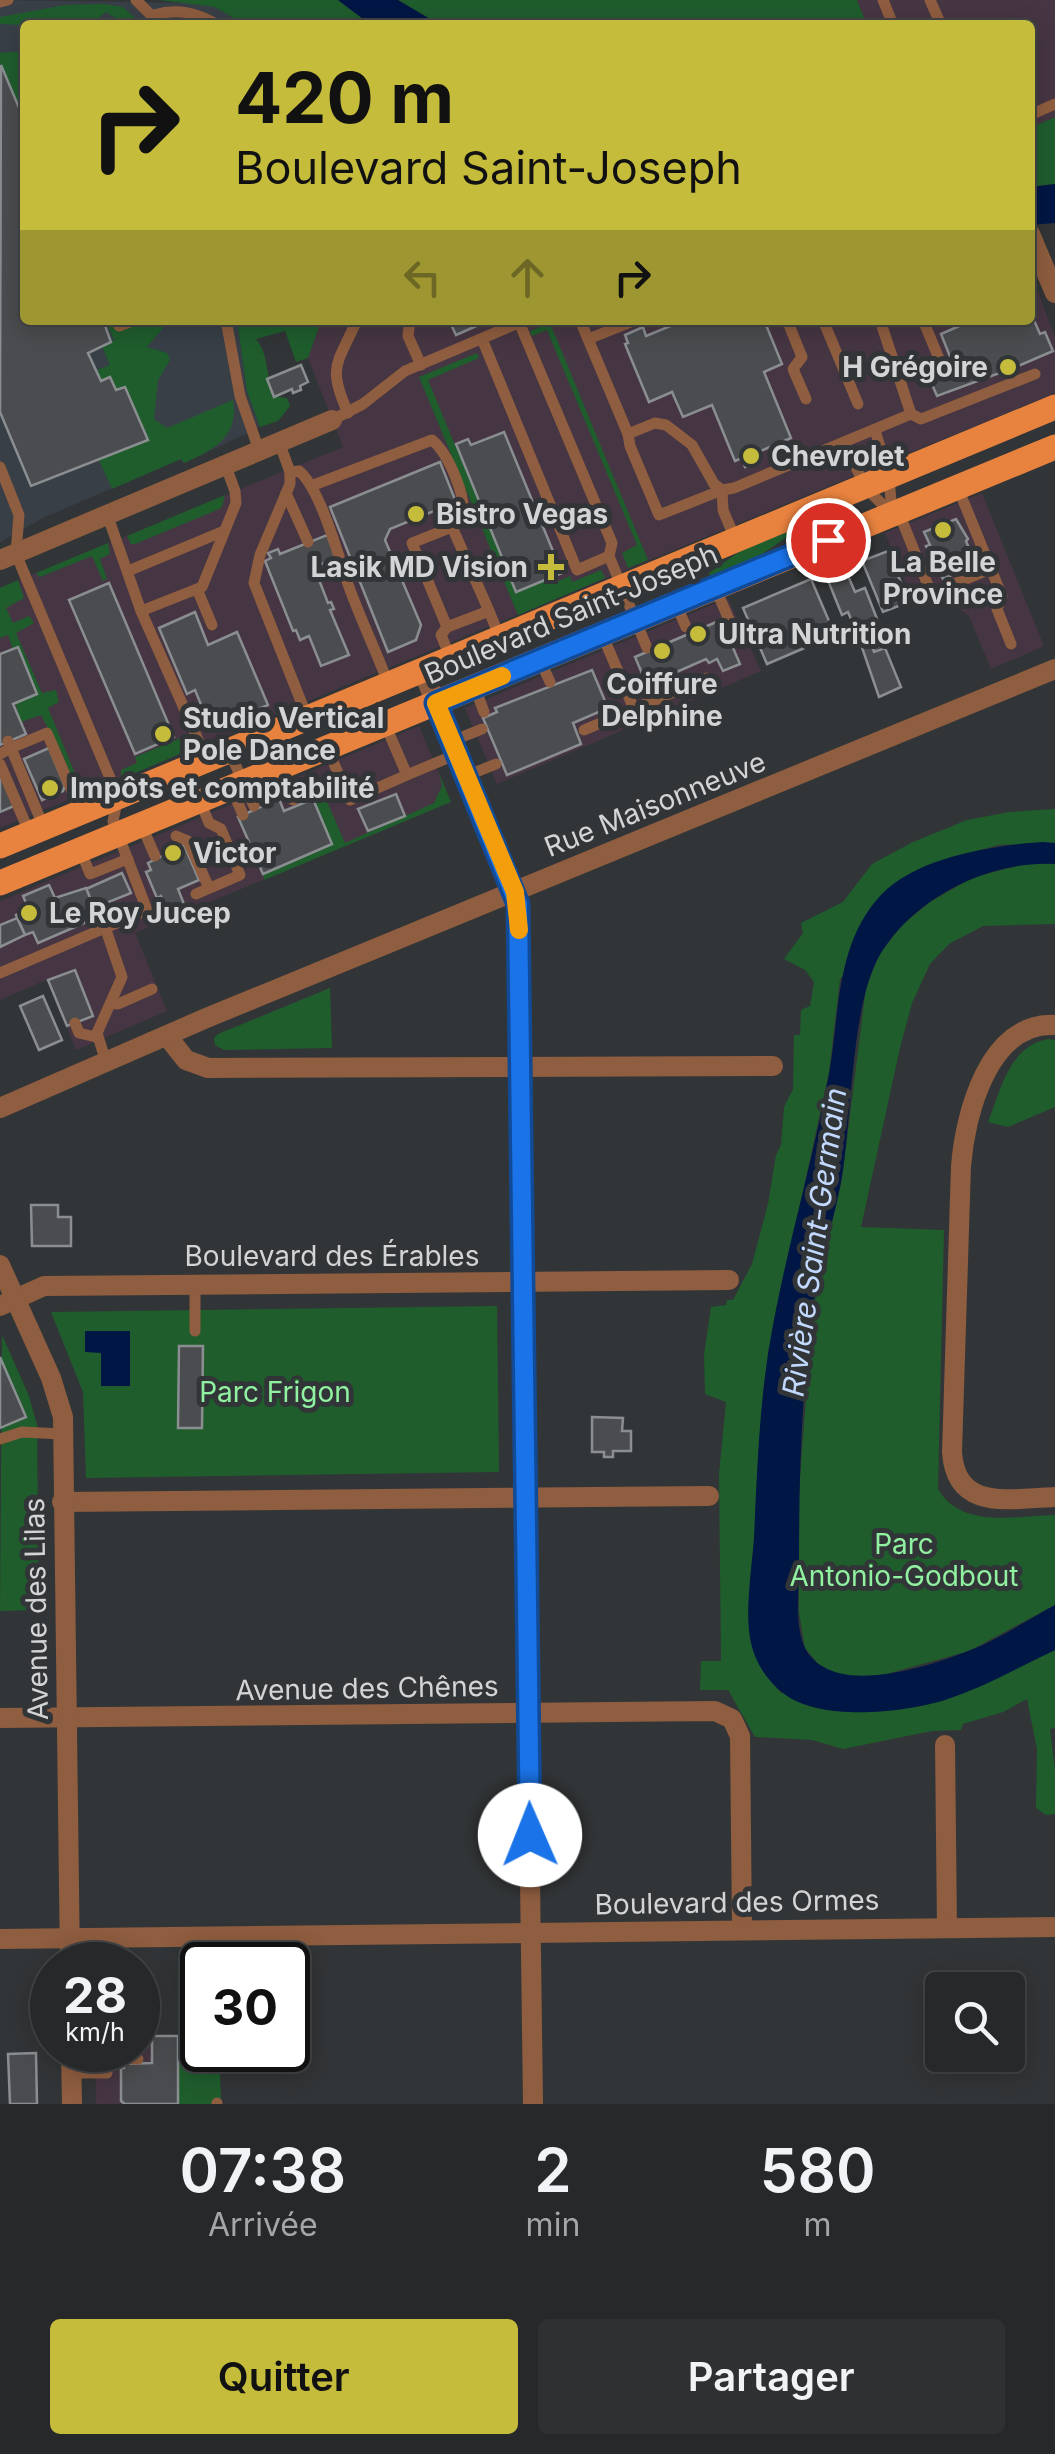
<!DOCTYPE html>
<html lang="fr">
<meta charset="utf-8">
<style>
:root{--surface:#262829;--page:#2e3031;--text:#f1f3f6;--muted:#a4a6a8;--line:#424446;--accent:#c6bc3c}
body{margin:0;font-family:Inter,sans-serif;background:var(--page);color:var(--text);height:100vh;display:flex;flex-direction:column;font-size:38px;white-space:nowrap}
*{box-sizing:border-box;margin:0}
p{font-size:32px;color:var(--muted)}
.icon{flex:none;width:55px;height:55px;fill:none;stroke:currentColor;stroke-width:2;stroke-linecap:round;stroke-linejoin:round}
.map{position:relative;height:2104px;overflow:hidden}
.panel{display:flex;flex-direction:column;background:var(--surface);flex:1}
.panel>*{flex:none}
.guide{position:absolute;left:20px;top:20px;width:1015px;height:305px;border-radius:10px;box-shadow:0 5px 25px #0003,0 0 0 2px var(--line);background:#c6bc3c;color:#111;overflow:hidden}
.buttons{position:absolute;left:925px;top:1972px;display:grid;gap:20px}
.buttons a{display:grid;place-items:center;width:100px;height:100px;border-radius:10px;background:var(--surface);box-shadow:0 5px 25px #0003,0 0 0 2px var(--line);font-size:50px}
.speed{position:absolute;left:30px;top:1942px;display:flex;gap:20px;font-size:50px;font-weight:700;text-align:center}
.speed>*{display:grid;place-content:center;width:130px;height:130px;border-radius:50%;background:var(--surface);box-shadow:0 5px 25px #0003,0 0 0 2px var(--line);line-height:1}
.speed small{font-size:25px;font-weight:400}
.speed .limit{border:5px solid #111;border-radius:15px;background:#fff;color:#111}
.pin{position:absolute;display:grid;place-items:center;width:85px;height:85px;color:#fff;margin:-42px;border:5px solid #fff;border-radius:50%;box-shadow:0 2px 10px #0007}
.me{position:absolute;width:110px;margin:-55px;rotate:359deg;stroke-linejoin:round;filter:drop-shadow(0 0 8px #0008)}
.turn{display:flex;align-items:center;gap:35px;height:210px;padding:0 50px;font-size:45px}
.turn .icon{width:130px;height:130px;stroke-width:2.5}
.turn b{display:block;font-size:70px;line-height:85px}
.lanes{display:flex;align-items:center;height:95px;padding:0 50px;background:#0003;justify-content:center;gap:50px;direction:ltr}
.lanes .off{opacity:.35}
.eta{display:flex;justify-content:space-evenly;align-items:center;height:170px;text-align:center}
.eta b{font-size:60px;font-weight:600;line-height:70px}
.button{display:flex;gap:20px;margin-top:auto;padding:20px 50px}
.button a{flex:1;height:115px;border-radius:10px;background:var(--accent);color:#111;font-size:40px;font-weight:600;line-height:115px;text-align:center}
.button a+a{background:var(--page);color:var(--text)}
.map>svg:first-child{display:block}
</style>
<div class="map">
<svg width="1055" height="2104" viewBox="0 0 1055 2104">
<rect width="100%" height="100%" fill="#323537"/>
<g fill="#463643">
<polygon points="857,0 1055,0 1055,117 1030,128 1030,25 867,25"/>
<polygon points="1030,269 1055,338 1055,393 0,828 0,588 343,447 308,358 320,323 330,320 1030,320"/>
<polygon points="982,493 1044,646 991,669 969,616 962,611 955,594 916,608 885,533"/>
<polygon points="728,598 761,671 497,784 465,708"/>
<polygon points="419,726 451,802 135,933 167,1011 76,1050 48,979 0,1000 0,901"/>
<polygon points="202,2036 202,2050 219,2050 221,2104 96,2104 95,2050 138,2050 138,2037"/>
</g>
<polygon fill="#383f47" points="0,0 196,3 215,7 245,25 25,25 25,320 237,320 247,391 260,427 184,463 181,459 45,517 0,542"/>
<g fill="#1f5d2d">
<polygon points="159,0 338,0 371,25 245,25 215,7"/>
<polygon points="398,0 857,0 867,25 440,25"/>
<polygon points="103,4 123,7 143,25 126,25 106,12 90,25 25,25 25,76 18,79 25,95 25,122 0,63 0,53 23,51 20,25 0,24 0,17 65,5"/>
<polygon points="1055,117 1055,184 1030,187 1030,128"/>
<path d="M105 320H123L117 330 142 320H170L147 347 167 353 170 360 158 380 154 419 167 428 233 400C239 437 214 450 184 463L181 459 112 489 99 460 148 440 125 387 116 390 110 377 101 381 97 370 110 365 102 346 114 340Z"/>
<path d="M237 320H330L320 324 308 358 296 362 285 331 256 339C269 354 266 378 274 396L287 398 290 406 278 421 260 427 247 391Z"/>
<polygon points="550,323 648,560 628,568 622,553 637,545 547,330 532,336 530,331"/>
<polygon points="477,353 479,358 428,380 516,592 553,577 556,582 570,576 572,582 601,570 605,578 518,615 419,377"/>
<polygon points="225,495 222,507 217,510 135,544 131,544 127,536"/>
<polygon points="793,528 794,532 758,557 710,578 709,573 742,550"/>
<polygon points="108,543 110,554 100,559 107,579 103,581 92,556 40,577 36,573"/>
<path d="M18 580 24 598 6 608 13 623 29 616 34 623 16 633 42 693 56 690 59 702 48 708 79 783 96 777 102 786 78 797 63 755 41 715 21 722C9 693 20 663 8 635L0 638V588Z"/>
<polygon points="183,737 189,750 121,779 121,770 137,763 135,757"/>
<polygon points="439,773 451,802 264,880 263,874 332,844 309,785 318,781 345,843 434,803 442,786"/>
<path d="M1055 809V843L998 845 938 862 840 979 829 1072 768 1352 750 1606C750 1647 754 1661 781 1693L983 1684 1055 1650V1728L1050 1729 1055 1770V1814L1046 1815 1036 1808 1037 1749 1027 1699 1003 1712 963 1724 961 1730 932 1731 843 1749 812 1740 755 1737 728 1690H700L701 1661H721L719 1474 726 1402 705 1394 704 1355 711 1307 726 1305 727 1300H733L752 1264 768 1204 776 1155 781 1145 784 1107 793 1089 794 1035H800L801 1010 810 1006 814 982 805 970 784 959 803 933 801 923 843 902 872 864 913 842 967 820 1009 812Z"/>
<path d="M1031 862 1055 864V924L983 926 949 944 930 964 912 1003 900 1048 861 1227 944 1230 938 1489C961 1529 1016 1516 1055 1515V1605L969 1651 879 1676H843L819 1665 805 1648 799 1612V1491L813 1307 842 1179 866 988 879 955 901 926 930 902 972 878Z"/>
<polygon points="330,988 332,1048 224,1050 215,1045 214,1038 218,1034"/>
<path d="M1048 1039 1055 1040V1107L1008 1127 988 1122C1001 1090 1009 1046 1048 1039Z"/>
<polygon points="497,1306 499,1472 86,1478 83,1392 51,1312"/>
<polygon points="2,1335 29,1396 37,1425 39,1610 0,1611"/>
<polygon points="178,2036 202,2036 202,2050 219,2050 221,2099 212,2100 212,2104 178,2104"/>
</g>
<g fill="#001644">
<polygon points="338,0 398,0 440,25 371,25"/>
<polygon points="1055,184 1055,223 1030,225 1030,187"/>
<path d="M1043 842 1055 843V864C990 860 915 897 881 953 851 1001 852 1117 842 1176 835 1219 820 1259 814 1302 801 1388 799 1481 799 1567 799 1592 794 1627 806 1650 809 1655 816 1663 822 1666 858 1689 930 1666 968 1651 998 1640 1027 1620 1055 1605V1650C1019 1667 983 1688 945 1700 903 1713 819 1722 783 1693 767 1681 755 1662 751 1643 744 1614 752 1568 754 1537 757 1474 759 1410 769 1348 784 1256 812 1166 829 1074 840 1013 835 944 881 895 916 857 994 845 1043 842Z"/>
<polygon points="85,1331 130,1331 130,1386 101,1386 101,1353 85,1352"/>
</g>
<g fill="#4a4c4f" stroke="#8a8e91" stroke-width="2.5">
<polygon points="1,65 25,122 25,320 103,320 111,342 88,353 101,381 110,377 116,390 125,387 148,440 31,486 0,412"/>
<polygon points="1030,311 1040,334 1045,332 1053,351 1018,366 1011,375 1002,372 937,396 928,375 953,364 941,334 973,320 1030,320"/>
<polygon points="449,320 490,320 456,335"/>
<polygon points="685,320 764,320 782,364 764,372 791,438 756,453 759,461 745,467 742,458 735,461 712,405 683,417 672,392 649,402 625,344 628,343 625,335 643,327 646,336"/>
<polygon points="301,365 308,382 300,386 301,390 298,391 293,393 292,389 274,397 267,379"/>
<polygon points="504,432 562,573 516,592 456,444 468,439 471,445"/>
<polygon points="440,462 456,502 390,529 385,540 421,625 416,640 388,652 330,507"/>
<polygon points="956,519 968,539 966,541 976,565 943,579 926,546 930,545 924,532"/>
<polygon points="327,535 337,558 314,567 328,603 331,602 334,609 330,610 349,655 321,666 309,636 300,640 296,630 293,631 265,561 271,558 268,553 278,549 280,554"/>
<polygon points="888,551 909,602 883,612 862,561"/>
<polygon points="836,562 838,566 843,564 855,592 865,588 879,624 857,633 848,612 842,615 825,573 831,571 828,566"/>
<polygon points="811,579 835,635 767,664 743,608"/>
<polygon points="109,583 174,737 135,754 69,600"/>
<polygon points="195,612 208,645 237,632 268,705 211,729 195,690 187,694 159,628"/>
<polygon points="721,620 740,664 723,671 717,659 709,663 706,659 647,685 635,657"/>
<polygon points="879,624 887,643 873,649 874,652 885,648 901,687 879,697 857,633"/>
<polygon points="18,647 37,694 13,704 26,734 0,745 0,654"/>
<polygon points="592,670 608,708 573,723 581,744 507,775 483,718 497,712 495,708"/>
<polygon points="49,748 65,786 63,791 42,800 24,759"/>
<polygon points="0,772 14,806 0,812"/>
<polygon points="396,794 405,816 368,831 358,809"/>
<polygon points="279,799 284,811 313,799 332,844 263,874 238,817"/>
<polygon points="184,845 199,880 178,889 186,909 169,916 161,896 157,898 146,872 151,870 148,863"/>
<polygon points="122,873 131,893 94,908 86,889"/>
<polygon points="49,885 55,898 86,888 98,917 38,943 33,932 25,935 16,915 29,910 23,896"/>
<polygon points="17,918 25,935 0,947 0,925"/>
<polygon points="75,970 93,1016 67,1026 48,980"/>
<polygon points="43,996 62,1040 39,1050 20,1006"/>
<polygon points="31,1205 58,1205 58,1217 71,1217 71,1246 32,1246"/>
<polygon points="179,1346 203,1346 202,1428 178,1428"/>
<polygon points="0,1357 26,1417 0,1428"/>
<polygon points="592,1417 623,1418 622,1431 631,1431 631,1451 613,1451 613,1457 604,1457 604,1452 592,1452"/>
<polygon points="152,2036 178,2036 178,2104 125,2104 121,2101 121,2068 124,2068 124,2064 152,2063"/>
<polygon points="36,2053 37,2104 10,2104 8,2054"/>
</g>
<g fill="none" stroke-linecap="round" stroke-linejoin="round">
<g stroke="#8f5d3f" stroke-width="11">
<polyline points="136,0 161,25"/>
<polyline points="883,0 893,25"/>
<polyline points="930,0 941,25"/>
<polyline points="0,2 8,0"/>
<path d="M154 15C178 8 197 13 218 25"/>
<polyline points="1030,115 1055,104"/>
<polyline points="226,320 240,396 259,450"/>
<polyline points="410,320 408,336 421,365"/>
<polyline points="580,320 628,434 655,423 666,425 692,445 714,484 722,490 734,488 911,414 921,419 1035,374"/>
<polyline points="787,320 802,357 793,369 806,399"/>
<polyline points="823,320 858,404"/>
<polyline points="880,320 911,414"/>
<polyline points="923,320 940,361"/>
<polyline points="519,322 612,543 609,556 647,648"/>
<polyline points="119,326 135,320"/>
<polyline points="482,339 577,570 609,556"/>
<polyline points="588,339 636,320"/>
<path d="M348 413C327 366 337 365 357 320"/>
<polyline points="332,420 363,404 405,371 523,321"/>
<polyline points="628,434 630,446 659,515 722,490 723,510 736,541"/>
<polyline points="279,442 290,472 290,484 260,555 254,583 308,719"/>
<polyline points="845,443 865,487 892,514 889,477 875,430"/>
<polyline points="0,467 19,515 16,553 21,566 118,797 113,821 147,910 0,973"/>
<path d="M290 472 299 471C321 489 339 559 349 587 361 620 376 651 388 683"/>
<path d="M311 486 432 440C448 453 469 500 462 520L452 527"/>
<polyline points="286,493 308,542"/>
<polyline points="107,514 141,611 207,760"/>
<polyline points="892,514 903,523 931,593 991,569 958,488"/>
<polyline points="991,569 1002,596 997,609 1011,644"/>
<polyline points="128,571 224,531"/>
<polyline points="715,587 730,622"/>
<polyline points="197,589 212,625"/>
<polyline points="676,604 686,627"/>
<polyline points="141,611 202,587 236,503 235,491 225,464"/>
<polyline points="447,627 412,543 452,527 489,611"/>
<polyline points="602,634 634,709 707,678"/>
<polyline points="451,659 441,635 447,627 489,611 500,638"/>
<polyline points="540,660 550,682"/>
<polyline points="475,688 484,712"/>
<polyline points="584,730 634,709"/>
<polyline points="452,741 482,729"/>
<polyline points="327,748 350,800 407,775 385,724"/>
<polyline points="229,751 254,806"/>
<polyline points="0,754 11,748 8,741"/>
<polyline points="0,764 30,834"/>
<polyline points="280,767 293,800"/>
<polyline points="407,775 457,754"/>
<polyline points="466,776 496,764"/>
<polyline points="231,787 243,815"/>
<polyline points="141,824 155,856"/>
<polyline points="44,828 11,748 47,733 81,812"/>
<polyline points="176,836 188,841 209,888"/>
<polyline points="80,849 90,874 128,859"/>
<polyline points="196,894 240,875 221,829 209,823 200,801"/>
<polyline points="105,927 122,977 97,1033 106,1062"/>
<polyline points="111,1003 118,1004 152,989"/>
<polyline points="75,1023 79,1033 96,1037"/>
<polyline points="195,1331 195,1284"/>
<polyline points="0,1439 22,1432 62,1434"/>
<polyline points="71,2073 107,2073 107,2059 138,2059"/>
<polyline points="217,2103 217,2104"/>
</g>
<g stroke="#8f5d3f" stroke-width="20">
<polyline points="1030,234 1055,293"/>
<polyline points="0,560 332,420"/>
<polyline points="423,671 517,904 533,2104"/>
<path d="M1055 1025C989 1021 965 1114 961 1166L952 1452C956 1513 1012 1498 1055 1497"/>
<polyline points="167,1036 186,1060 208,1068 773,1066"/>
<polyline points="0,1108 204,1019 1055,669"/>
<polyline points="0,1306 44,1286 729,1280"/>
<polyline points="62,1502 709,1496"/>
<polyline points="0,1718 715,1711 732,1719 740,1736 742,1930"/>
<polyline points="945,1745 947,1927"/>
<polyline points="0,1939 1055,1927"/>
</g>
<g stroke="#8f5d3f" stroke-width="20">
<polyline points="0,1265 51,1378 63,1417 70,1965"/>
<polyline points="71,2050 72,2104"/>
</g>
<g stroke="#e8823f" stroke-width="25">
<polyline points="0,846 1055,407"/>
<polyline points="0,883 1055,447"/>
</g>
</g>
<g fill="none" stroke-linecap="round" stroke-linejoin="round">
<defs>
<polyline id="route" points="530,1835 518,904 436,703 828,540"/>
</defs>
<use href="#route" stroke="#114b97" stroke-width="25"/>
<use href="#route" stroke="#1a73e8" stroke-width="18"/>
<polyline stroke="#f59e0b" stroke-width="18" points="502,676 436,703 515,892 519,930"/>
</g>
<g fill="#c6bc3c" stroke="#323537" stroke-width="4">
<circle cx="1008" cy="367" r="10"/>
<circle cx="751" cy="456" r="10"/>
<circle cx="416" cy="514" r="10"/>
<circle cx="943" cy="530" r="10"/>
<path d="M546 552h10v10h10v10h-10v10h-10v-10h-10v-10h10z"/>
<circle cx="698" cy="634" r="10"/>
<circle cx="662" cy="651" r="10"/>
<circle cx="163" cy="734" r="10"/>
<circle cx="50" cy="788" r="10"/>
<circle cx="173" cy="853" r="10"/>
<circle cx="29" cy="913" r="10"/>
</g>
<g text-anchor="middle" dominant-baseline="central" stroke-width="10" stroke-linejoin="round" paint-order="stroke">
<g font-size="28" font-weight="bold" fill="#d3d4d6" stroke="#323537" text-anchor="start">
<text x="988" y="367" text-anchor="end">H Grégoire</text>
<text x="771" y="456">Chevrolet</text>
<text x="436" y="514">Bistro Vegas</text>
<text x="943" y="562" text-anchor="middle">La Belle<tspan x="943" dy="32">Province</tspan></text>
<text x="528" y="567" text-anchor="end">Lasik MD Vision</text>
<text x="718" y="634">Ultra Nutrition</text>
<text x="662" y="684" text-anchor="middle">Coiffure<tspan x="662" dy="32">Delphine</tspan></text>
<text x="183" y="718">Studio Vertical<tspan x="183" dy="32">Pole Dance</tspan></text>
<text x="70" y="788">Impôts et comptabilité</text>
<text x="193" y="853">Victor</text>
<text x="49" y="913">Le Roy Jucep</text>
</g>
<g font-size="28" fill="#d3d4d6" stroke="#323537">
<text transform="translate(571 614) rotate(-23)">Boulevard Saint-Joseph</text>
<text transform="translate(655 804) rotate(-22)">Rue Maisonneuve</text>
<text x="332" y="1256">Boulevard des Érables</text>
<text transform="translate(36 1609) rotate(-91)">Avenue des Lilas</text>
<text transform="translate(367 1688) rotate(-1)">Avenue des Chênes</text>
<text transform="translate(737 1902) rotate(-1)">Boulevard des Ormes</text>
</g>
<g font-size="28" fill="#90f2a0" stroke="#323537">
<text x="275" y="1392">Parc Frigon</text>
<text x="904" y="1544">Parc<tspan x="904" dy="32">Antonio-Godbout</tspan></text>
</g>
<g font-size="30" font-style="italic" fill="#c2d9ff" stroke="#323537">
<text transform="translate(814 1242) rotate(-82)">Rivière Saint-Germain</text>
</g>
</g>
</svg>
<div class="buttons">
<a><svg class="icon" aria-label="search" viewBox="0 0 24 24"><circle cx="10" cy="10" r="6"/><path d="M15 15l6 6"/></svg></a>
</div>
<div class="speed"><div>28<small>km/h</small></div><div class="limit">30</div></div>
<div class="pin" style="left:828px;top:540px;background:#d93025"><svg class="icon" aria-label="arrive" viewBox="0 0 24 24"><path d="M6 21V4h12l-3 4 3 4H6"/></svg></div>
<svg class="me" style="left:530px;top:1835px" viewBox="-20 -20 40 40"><circle r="19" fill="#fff"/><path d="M0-13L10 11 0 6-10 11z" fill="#1a73e8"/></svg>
<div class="guide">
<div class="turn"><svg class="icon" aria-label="right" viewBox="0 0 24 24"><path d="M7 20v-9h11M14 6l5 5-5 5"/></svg><div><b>420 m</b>Boulevard Saint-Joseph</div></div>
<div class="lanes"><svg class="icon off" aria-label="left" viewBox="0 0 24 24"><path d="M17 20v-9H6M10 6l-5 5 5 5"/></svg><svg class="icon off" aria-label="ahead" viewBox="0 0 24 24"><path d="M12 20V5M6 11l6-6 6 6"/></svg><svg class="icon" aria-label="right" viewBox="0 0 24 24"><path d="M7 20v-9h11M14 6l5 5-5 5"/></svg></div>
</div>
</div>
<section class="panel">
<div class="eta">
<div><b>07:38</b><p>Arrivée</p></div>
<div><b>2</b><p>min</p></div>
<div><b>580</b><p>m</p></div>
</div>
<div class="button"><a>Quitter</a><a>Partager</a></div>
</section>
